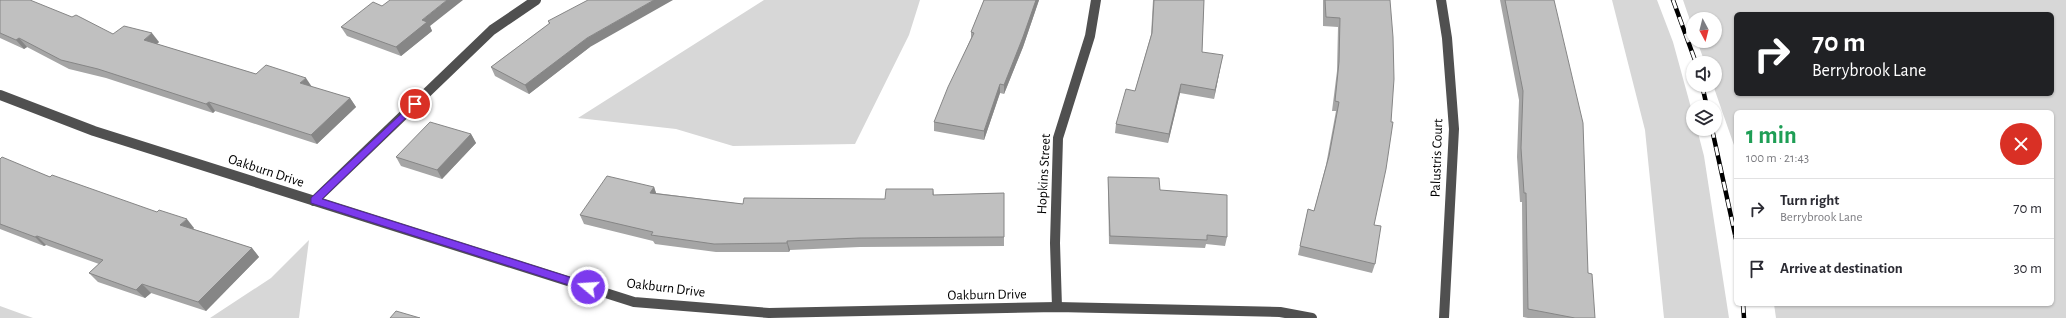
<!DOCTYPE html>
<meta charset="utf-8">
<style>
:root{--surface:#fff;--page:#f2f2f3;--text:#2b2b33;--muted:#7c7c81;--line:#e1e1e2}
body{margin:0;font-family:"Alegreya Sans",sans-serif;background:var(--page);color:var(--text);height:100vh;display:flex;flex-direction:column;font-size:15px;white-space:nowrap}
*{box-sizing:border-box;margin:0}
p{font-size:13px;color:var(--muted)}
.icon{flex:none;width:22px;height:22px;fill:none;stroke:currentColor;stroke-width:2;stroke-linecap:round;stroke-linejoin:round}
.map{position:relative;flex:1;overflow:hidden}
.details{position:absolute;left:1734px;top:110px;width:320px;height:196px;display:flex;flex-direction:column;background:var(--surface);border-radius:6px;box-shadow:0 1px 3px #0004}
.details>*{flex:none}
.banner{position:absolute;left:1734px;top:12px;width:320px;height:84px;border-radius:6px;box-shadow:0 1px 3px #0004;background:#202124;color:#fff;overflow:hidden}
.needle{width:26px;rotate:173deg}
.buttons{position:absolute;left:1686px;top:12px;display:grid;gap:8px}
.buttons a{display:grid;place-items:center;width:36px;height:36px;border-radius:50%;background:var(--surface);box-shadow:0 1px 3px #0004;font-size:20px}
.pin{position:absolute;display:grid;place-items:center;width:34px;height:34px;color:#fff;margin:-17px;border:2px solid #fff;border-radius:50%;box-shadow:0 1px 4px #0007}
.me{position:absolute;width:44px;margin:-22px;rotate:288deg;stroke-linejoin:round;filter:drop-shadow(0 0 3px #0008)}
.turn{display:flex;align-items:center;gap:14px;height:84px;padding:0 12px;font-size:18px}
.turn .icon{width:52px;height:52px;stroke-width:2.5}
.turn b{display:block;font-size:28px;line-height:34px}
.round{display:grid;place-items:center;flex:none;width:42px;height:42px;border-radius:21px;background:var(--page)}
.head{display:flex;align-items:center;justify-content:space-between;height:68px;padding:0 12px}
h1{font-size:24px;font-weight:700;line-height:30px;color:#1e9e55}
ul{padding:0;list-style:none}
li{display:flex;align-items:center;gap:12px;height:60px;padding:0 12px;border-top:1px solid var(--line)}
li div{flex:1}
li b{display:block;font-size:15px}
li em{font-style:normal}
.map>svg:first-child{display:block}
</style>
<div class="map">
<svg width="2066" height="318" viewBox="0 0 2066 318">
<rect width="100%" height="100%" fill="#fff"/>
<g fill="#d7d7d7" fill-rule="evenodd">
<polygon points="764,0 920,0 909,35 855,144 733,146 676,129 578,118"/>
<polygon points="1612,0 1657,0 1673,42 1693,115 1693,129 1697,129 1704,156 1729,318 1664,318 1645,130"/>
<path d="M1683 0H2066V318H1776L1774 304H2052V112H1736V151L1713 85H1715V63H1705L1697 41H1715V19H1693V29ZM1736 14H2052V94H1736Z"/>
<polygon points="309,240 299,318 210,318 271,278"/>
<polygon points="0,306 33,318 0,318"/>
</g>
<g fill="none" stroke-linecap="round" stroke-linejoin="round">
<g stroke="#505050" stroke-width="10">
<polyline points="1441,0 1447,38 1454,129 1444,318"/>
<polyline points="0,95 94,131 634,302 769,313 1057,307 1280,312 1312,318"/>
<polyline points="314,201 492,30 536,0"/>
<polyline points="1057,307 1055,243 1058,138 1090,36 1096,0"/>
</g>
<defs>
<g id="rail">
<polyline points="1673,0 1696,63"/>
<polyline points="1702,85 1707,107"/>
<polyline points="1712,129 1736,239"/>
<polyline points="1743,304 1744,318"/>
</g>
</defs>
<use href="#rail" stroke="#000" stroke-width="4.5"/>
<use href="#rail" stroke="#fff" stroke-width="3" stroke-dasharray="9" stroke-linecap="butt"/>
</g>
<g fill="#a5a5a5">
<polygon points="0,0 113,34 159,42 157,44 256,74 312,87 350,98 356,107 317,144 215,111 213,113 106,78 69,69 27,47 24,49 0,38"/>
<polygon points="984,0 1039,0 1023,47 1004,94 1000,93 984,140 934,131 934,122 971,38 971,32"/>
<polygon points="1153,0 1204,0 1202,52 1221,64 1214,99 1180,93 1168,143 1115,133 1116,124 1135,91 1151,35"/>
<polygon points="1323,0 1390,0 1374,225 1375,264 1372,273 1298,255 1308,209 1314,211 1326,165 1336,111 1332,111 1337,71 1338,27 1323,26"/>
<polygon points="1500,0 1554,0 1588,273 1595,318 1528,318 1523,317 1522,202 1520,202 1517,157 1519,100"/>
<polygon points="548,21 590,47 529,94 495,76 491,67 549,24"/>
<polygon points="430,26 432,31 401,56 347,36 341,27"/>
<polygon points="471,134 476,143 442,179 401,166 396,157"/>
<polygon points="0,159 194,228 193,229 252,248 259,257 206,311 151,293 145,298 98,282 89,273 99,264 46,245 44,246 0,229"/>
<polygon points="1108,177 1160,190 1227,237 1225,246 1206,244 1205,248 1109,244 1108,186"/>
<polygon points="654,187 656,193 743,204 885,199 933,189 934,195 1004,193 1004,246 860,247 790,250 789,252 716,252 655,244 653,241 584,224 580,215"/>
</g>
<g fill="#868686">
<polygon points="447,0 463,0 430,26 432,31 401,56 396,47 422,20"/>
<polygon points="654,0 673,0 590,47 529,94 525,85 587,38"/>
<polygon points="1036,0 1039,0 1023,47 1004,94 1004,85"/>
<polygon points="152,33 159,42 151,49 144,40"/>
<polygon points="19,38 27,47 24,49 16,40"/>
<polygon points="1223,55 1221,64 1214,99 1215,90"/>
<polygon points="306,78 312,87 300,83"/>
<polygon points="1000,84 1000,93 984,140 984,131"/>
<polygon points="1181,84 1180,93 1168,143 1169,134"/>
<polygon points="350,98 356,107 317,144 311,135"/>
<polygon points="209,102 215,111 213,113 206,104"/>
<polygon points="471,134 476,143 442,179 437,170"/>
<polygon points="654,187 657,196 650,193"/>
<polygon points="187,219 194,228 188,234 180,225"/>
<polygon points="37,236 46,245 44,246 35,237"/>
<polygon points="787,241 790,250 789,252 787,243"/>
<polygon points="252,248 259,257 206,311 198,302"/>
<polygon points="142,284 151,293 145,298 136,290"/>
</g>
<g fill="#c0c0c0" stroke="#868686">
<polygon points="0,0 30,0 72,17 76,15 113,34 124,26 152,33 144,40 256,74 266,65 306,78 300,83 350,98 311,135 209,102 206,104 98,69 61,60 19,38 16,40 0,33"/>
<polygon points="390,0 447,0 422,20 427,22 396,47 341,27 373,2 382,6"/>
<polygon points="588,0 654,0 587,38 525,85 491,67 550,23 548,21"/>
<polygon points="984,0 1036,0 1023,37 1004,85 1000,84 984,131 934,122 948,87 974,33 971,32"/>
<polygon points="1154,0 1204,0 1202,52 1223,55 1215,90 1181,84 1169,134 1116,124 1126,89 1135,91 1152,33"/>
<polygon points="1325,0 1390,0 1393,37 1394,79 1391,122 1393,122 1386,169 1374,225 1381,226 1375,264 1300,246 1308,209 1314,211 1329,156 1339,102 1335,101 1339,62 1340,18 1326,17"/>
<polygon points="1505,0 1554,0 1583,123 1588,273 1592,274 1595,318 1575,318 1528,309 1526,193 1524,193 1521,148 1523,91"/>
<polygon points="430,122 471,134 437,170 396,157"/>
<polygon points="2,157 50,177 52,175 157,212 159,210 187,219 180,225 252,248 198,302 142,284 136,290 89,273 103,260 37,236 35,237 0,224 0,159"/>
<polygon points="607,176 654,187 650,193 743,204 744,198 885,199 886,189 933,189 933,195 1004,193 1004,237 859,238 787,241 787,243 714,244 651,235 653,232 580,215"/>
<polygon points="1108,177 1159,178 1160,190 1227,195 1227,237 1207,235 1207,240 1110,236"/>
<polygon points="396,311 420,318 390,318"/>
</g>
<polygon fill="#7c3aed" stroke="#51269a" points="415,101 419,104 418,106 322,199 588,283 593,287 592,290 588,291 311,203 311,198"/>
<g text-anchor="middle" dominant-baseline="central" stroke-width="3" stroke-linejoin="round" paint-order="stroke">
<g font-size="14" fill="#000" stroke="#fff">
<text transform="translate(1437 158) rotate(-88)">Palustris Court</text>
<text transform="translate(266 171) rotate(18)">Oakburn Drive</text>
<text transform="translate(1044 174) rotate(-87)">Hopkins Street</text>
<text transform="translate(666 288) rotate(7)">Oakburn Drive</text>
<text transform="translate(987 295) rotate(-1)">Oakburn Drive</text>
</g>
</g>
</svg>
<div class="buttons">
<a><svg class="needle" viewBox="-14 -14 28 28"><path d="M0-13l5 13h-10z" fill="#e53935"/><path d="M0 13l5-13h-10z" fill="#7c7c81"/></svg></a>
<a><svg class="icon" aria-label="sound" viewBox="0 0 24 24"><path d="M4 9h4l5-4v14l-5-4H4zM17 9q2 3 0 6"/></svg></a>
<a><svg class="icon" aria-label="layers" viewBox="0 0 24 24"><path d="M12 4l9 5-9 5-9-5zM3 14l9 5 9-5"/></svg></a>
</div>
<div class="pin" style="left:415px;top:104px;background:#d93025"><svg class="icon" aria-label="arrive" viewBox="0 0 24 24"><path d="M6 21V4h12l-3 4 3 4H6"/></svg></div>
<svg class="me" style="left:588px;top:287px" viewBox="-20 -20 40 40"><circle r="17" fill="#7c3aed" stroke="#fff" stroke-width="3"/><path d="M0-11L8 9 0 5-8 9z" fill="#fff"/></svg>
<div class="banner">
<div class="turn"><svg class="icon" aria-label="right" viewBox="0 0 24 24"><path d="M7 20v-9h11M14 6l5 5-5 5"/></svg><div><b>70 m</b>Berrybrook Lane</div></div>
</div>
<section class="details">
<div class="head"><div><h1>1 min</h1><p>100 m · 21:43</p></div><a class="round" style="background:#d93025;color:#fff"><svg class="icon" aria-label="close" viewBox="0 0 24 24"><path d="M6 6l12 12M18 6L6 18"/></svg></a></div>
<ul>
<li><svg class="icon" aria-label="right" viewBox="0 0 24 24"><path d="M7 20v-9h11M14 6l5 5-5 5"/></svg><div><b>Turn right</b><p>Berrybrook Lane</p></div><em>70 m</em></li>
<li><svg class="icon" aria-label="arrive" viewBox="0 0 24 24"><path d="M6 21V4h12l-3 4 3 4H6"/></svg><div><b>Arrive at destination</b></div><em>30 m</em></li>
</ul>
</section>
</div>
